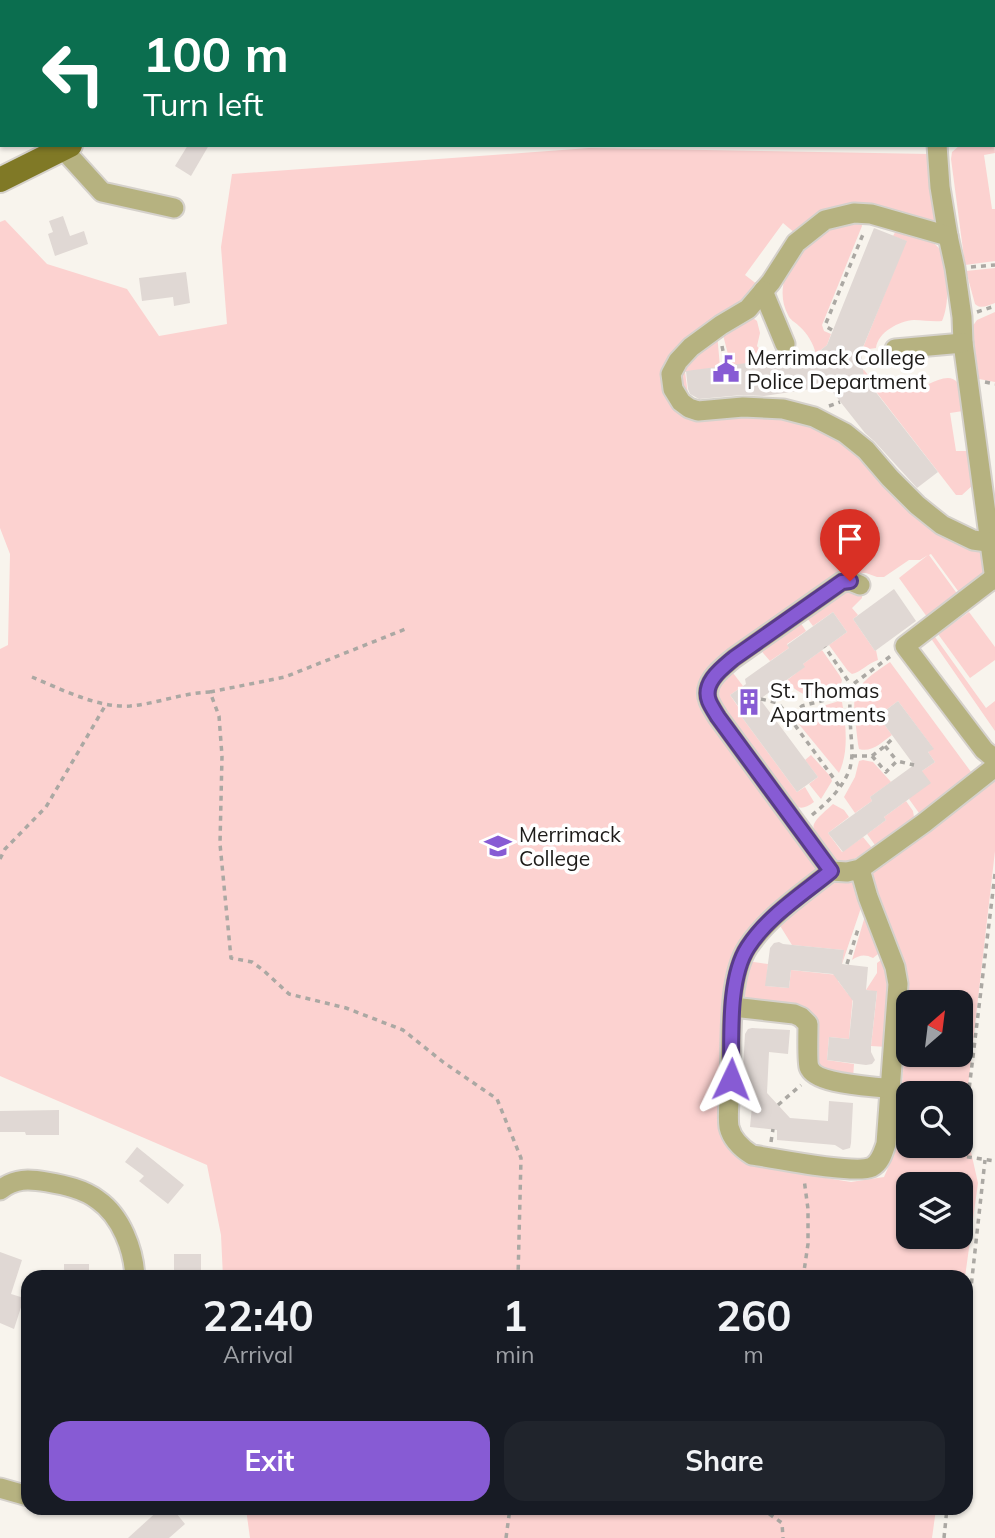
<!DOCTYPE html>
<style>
:root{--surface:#171b24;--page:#20242c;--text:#f1f3f6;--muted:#9ea1a6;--accent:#875bd4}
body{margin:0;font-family:Mulish,sans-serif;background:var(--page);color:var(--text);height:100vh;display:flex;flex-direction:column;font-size:26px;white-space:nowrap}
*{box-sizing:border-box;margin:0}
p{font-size:23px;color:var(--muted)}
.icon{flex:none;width:38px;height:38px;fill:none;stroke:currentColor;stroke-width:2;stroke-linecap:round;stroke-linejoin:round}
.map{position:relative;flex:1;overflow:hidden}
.drawer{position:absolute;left:21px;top:1270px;width:952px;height:245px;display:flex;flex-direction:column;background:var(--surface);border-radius:21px;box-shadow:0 2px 5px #0004}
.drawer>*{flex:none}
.guide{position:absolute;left:0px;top:0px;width:996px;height:147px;box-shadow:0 2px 5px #0004;background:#0b6e4f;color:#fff;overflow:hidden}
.needle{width:46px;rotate:28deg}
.fabs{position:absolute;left:896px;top:990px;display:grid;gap:14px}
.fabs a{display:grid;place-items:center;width:77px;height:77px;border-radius:14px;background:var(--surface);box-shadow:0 2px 5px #0004;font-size:35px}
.pin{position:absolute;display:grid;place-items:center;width:60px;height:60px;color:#fff;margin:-72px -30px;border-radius:50% 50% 50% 0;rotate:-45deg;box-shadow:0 0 7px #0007}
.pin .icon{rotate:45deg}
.me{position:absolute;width:77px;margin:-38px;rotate:2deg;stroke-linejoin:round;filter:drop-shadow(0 0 5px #0008)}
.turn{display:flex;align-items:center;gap:24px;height:147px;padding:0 28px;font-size:32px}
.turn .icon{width:91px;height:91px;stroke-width:2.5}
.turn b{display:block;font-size:49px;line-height:60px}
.eta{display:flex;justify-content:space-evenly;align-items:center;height:119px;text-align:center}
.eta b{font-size:42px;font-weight:700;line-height:49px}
.action{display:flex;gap:14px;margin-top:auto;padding:14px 28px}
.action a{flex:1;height:80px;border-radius:21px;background:var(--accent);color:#fff;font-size:28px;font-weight:700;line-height:80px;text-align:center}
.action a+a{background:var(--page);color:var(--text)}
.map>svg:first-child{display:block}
</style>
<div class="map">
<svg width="995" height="1538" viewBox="0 0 995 1538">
<rect width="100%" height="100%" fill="#f8f4ed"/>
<g fill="#fcd2d0" fill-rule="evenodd">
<polygon points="994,143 995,153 984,155 992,209 995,209 995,261 965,265 951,159 952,152 959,146 994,145"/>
<path d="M589 148 931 154 939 224 887 211 796 234 783 223 745 275 758 285 743 303 695 337 671 399 757 412 815 423 982 545C989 579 987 574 961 595L931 554 929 555 961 599 930 621 899 578 928 555 920 560H909L884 577H877L866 573H855L700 688 822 868 749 932 723 1124 795 1173 851 1182 884 1177 897 1147 909 996 907 977 897 956 870 871 995 774V851L964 1121 978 1183 965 1277H223L221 1235 207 1165 0 1076V649L8 645 10 554 0 528V222L5 220 47 264 127 289 159 336 227 324 221 247 232 174ZM908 1003H961V1055H908ZM908 1094H961V1146H908ZM908 1185H961V1237H908Z"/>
<path d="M861 220 862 226 822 325 824 331 831 334 827 345 816 354C813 343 808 334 799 326 795 322 790 320 788 315 771 283 797 244 824 227 833 222 851 222 861 220Z"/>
<path d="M897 229C910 233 927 235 937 246 950 259 950 305 942 321 932 322 924 320 914 320 899 321 878 332 876 348L862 350 906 241 893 236Z"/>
<path d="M995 268V303C988 305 981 310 975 304L966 271Z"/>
<polygon points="995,312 995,382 979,379 972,327 977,320"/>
<path d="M748 314 757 321 760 333 757 346C763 355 770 358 780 355L782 358 731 366 722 331Z"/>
<polygon points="717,333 720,367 685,372 689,402 679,392 679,371"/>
<path d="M864 370 880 390 889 384C912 407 943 364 958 383 963 389 962 403 963 411L950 413 956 451H969L974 484 962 495H956L860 371Z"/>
<path d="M858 590 862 594V598L852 608 858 615 853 619 875 651 876 650 878 660C868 663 861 672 852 674L848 671 829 645 847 632 833 612 813 626 804 614 835 592Z"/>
<polygon points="969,612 995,647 995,660 970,678 938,634"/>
<polygon points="798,619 806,631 787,644 789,648 770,661 758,647"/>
<polygon points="933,637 935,637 986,708 995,701 995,731 932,640"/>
<path d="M822 650 840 676 842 680 841 684C818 700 806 701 786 681L804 667 803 664Z"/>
<path d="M890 662 974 776 919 813 909 799 922 771 935 762 928 752 933 748 898 701 878 716 892 735C882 742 872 753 859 749L858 744C853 696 846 691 890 662Z"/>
<path d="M730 669 743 686 730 695 743 714 741 716 797 792 805 787 814 802C804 809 799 810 790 802L722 712 715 692Z"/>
<path d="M839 701 842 702C846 725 849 752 839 773L793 717 800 713Z"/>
<polygon points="811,755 830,776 832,781 821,799 809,784 818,777 805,760"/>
<polygon points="863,760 873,762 891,782 870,797 872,801 855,813 844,797 855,777 859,761"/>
<polygon points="906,801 913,811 914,817 875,845 867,834 886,820 884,817"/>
<path d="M833 804 844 810 849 817 828 833 842 852 863 837 872 848C864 852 856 860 847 861 845 861 839 861 836 860 828 856 810 833 814 824 817 817 827 810 833 804Z"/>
<polygon points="838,877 857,878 864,899 842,964 843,950 792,945 779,924"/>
<path d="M865 916 882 951 873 958C865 954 859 955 852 960Z"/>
<polygon points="884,958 890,981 887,1047 871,1046 877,992 866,990 877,973 877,963"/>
<path d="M747 961 768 964 766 986 789 988 791 970 838 975V981L848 994 853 995 849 1039 829 1037 827 1060 854 1064 853 1078 819 1069 801 1009C799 1007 792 1004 790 1003 773 999 757 1007 742 995Z"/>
<polygon points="246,1509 246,1508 936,1509 932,1538 250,1538"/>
</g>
<g fill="#e0d8d4">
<polygon points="188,145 209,145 191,176 175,166"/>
<polygon points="63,216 70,236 84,231 88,244 55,256 48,234 53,232 49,221"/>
<polygon points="874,228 907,241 861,352 864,377 938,472 917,488 875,442 865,433 831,390 824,387 764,396 742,395 699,399 690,394 688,389 686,371 816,354 827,345"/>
<polygon points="186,272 190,303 174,306 173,297 142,301 139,278"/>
<polygon points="894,589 916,621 875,651 853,619"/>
<polygon points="833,612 847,632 803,664 805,667 760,699 818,777 797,792 741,716 744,714 730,695 746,684 745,679 789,648 787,645"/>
<polygon points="898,701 934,749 928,752 935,762 922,771 931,783 884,817 886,820 843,852 828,833 872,801 870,797 914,765 878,716"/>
<polygon points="779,942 783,944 844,950 842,964 868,967 866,990 877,991 871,1046 871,1052 875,1060 872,1064 866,1065 827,1060 829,1037 849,1039 853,1001 833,974 791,970 789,988 765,986 770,948 774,943"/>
<polygon points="752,1028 790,1030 788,1054 769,1052 767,1093 790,1118 828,1121 829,1101 853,1103 851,1143 850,1148 843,1150 835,1145 777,1140 777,1130 750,1127 752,1106 741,1105 745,1034 748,1029"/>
<polygon points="59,1110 59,1135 26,1135 25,1132 0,1132 0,1111"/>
<polygon points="137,1147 184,1185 168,1204 139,1181 144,1176 125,1162"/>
<polygon points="0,1252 22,1260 11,1294 24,1298 14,1329 0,1323"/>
<rect x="174" y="1254" width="27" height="24"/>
<rect x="64" y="1264" width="25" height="14"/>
<polygon points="161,1508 172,1508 185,1524 169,1538 128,1538"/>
</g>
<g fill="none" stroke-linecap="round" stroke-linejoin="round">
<defs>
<g id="minor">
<polyline points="184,0 184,2"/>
<polyline points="867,2 870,0"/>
<polyline points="994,56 995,55"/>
<polyline points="937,145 940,187 948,236 955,268 962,317 963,343 995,580"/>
<polyline points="63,149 102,192 174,208"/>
<polyline points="948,236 871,214 854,213 825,220 796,243 771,282 748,309 721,325 691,347 678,361 671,374 673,389 681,402 689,408 698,411 743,407 783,409 814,417 845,433 866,450 890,478 917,505 942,525 973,540 995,543"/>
<polyline points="763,291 785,344"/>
<polyline points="895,349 963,343"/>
<polyline points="995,577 905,646 984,750 995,759"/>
<path d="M860 869 868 897 895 967 898 984 886 1144C883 1152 881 1162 872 1167 854 1175 775 1158 752 1155 741 1148 732 1140 729 1127 727 1115 730 1096 730 1084 732 1045 727 979 748 947 769 916 802 894 831 871L847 872 860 869 924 823 995 767"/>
<path d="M831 871 718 717C715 712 711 706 709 701 702 683 721 669 734 658L842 582 850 581 860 585"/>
<path d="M733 1007 794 1014 801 1017 808 1024C808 1032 807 1062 809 1067 815 1085 874 1086 891 1089"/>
<path d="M0 1190C15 1178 29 1179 47 1182 64 1185 84 1189 98 1200 121 1216 134 1250 135 1278"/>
<polyline points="0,1488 28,1496"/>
</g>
<g id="major">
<polyline points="287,2 289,0"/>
<polyline points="0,180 70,145"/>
</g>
</defs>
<use href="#minor" stroke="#d5d1cb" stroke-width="23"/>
<use href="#major" stroke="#d5d1cb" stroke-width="28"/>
<g stroke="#aba8a3" stroke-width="3.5" stroke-dasharray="5 5" stroke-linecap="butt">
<polyline points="994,139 995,139"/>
<polyline points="971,267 995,265"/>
<polyline points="977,312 995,306"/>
<polyline points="832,330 827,327 826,323 864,232"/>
<polyline points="722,346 726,366"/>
<polyline points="985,382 995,384"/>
<polyline points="829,406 840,402"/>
<path d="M32 677C61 689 97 708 130 706 156 704 181 693 210 692L219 716 222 756 220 844 231 958 252 962 263 970 289 994 346 1008 403 1030 443 1062 497 1099 521 1158 518 1278"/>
<polyline points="210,692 285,677 408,628"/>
<polyline points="761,699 778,703 789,717 802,706 836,697 892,655"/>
<polyline points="789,717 840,787"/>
<polyline points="885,746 897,761"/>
<polyline points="852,756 872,756 886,772 897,761 914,765"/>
<polyline points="872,756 885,746 894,737"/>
<path d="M812 815C828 802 843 788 850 768 853 757 852 746 851 735 850 718 849 702 851 685L825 647"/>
<polyline points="0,859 5,849 46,807 105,706"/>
<polyline points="995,874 961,1156 995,1161"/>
<polyline points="847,964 859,926"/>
<polyline points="778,1105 801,1085"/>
<polyline points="771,1142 773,1129"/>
<polyline points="803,1278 808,1244 808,1209 804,1179"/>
<polyline points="966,1333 985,1160"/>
<polyline points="761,1508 782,1523 783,1538"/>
<polyline points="506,1538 510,1508"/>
<polyline points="944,1538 947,1508"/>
</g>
<use href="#minor" stroke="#b6b280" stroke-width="19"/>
<use href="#major" stroke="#807926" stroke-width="24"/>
</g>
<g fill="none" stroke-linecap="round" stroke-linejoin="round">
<defs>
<path id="route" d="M731 1079C732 1041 727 979 748 947 768 916 803 894 831 871L718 717C715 712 711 706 709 701 702 683 721 669 734 658L842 582 850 581"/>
</defs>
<use href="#route" stroke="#583b8a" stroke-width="18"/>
<use href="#route" stroke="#875bd4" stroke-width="12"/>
</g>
<defs>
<symbol id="civic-bare" viewBox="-9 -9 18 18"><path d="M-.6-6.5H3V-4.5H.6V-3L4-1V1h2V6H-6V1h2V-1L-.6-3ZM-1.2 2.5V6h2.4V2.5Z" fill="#875bd4" stroke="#fff" stroke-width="2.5" paint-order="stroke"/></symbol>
<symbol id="building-bare" viewBox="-9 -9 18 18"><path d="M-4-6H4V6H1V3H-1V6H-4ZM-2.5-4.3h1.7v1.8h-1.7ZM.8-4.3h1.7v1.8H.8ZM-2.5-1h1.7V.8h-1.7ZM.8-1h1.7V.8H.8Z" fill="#875bd4" stroke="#fff" stroke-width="2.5" paint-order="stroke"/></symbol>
<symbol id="university-bare" viewBox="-9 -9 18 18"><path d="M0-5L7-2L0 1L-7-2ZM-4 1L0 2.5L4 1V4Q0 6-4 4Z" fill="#875bd4" stroke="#fff" stroke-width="2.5" paint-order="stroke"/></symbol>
</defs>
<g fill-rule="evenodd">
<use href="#civic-bare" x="707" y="350" width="38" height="38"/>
<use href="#building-bare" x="730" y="683" width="38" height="38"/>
<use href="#university-bare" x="479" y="827" width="38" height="38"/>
</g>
<g text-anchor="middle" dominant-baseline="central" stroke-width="7" stroke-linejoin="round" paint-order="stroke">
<g font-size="21" fill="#1d1b19" stroke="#fff" text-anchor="start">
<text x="747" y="357">Merrimack College<tspan x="747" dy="24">Police Department</tspan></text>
<text x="770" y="690">St. Thomas<tspan x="770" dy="24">Apartments</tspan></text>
<text x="519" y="834">Merrimack<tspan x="519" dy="24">College</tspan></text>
</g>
</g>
</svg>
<div class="fabs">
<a><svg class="needle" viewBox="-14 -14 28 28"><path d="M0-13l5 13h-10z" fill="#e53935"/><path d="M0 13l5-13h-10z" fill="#9ea1a6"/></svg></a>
<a><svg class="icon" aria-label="search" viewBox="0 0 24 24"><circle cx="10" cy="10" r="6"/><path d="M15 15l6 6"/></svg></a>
<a><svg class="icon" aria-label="layers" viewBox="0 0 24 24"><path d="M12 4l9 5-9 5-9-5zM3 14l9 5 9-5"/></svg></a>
</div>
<div class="pin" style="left:850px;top:581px;background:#d93025"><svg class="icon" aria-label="arrive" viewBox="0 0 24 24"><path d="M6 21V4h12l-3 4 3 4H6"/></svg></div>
<svg class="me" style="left:731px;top:1079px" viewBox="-20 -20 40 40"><path d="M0-17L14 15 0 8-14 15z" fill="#875bd4" stroke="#fff" stroke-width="4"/></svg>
<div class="guide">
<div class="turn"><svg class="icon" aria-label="left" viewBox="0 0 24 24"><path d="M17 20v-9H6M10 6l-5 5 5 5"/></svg><div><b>100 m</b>Turn left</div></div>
</div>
<section class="drawer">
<div class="eta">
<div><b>22:40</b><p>Arrival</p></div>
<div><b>1</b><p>min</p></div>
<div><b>260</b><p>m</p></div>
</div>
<div class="action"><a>Exit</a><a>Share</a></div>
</section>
</div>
